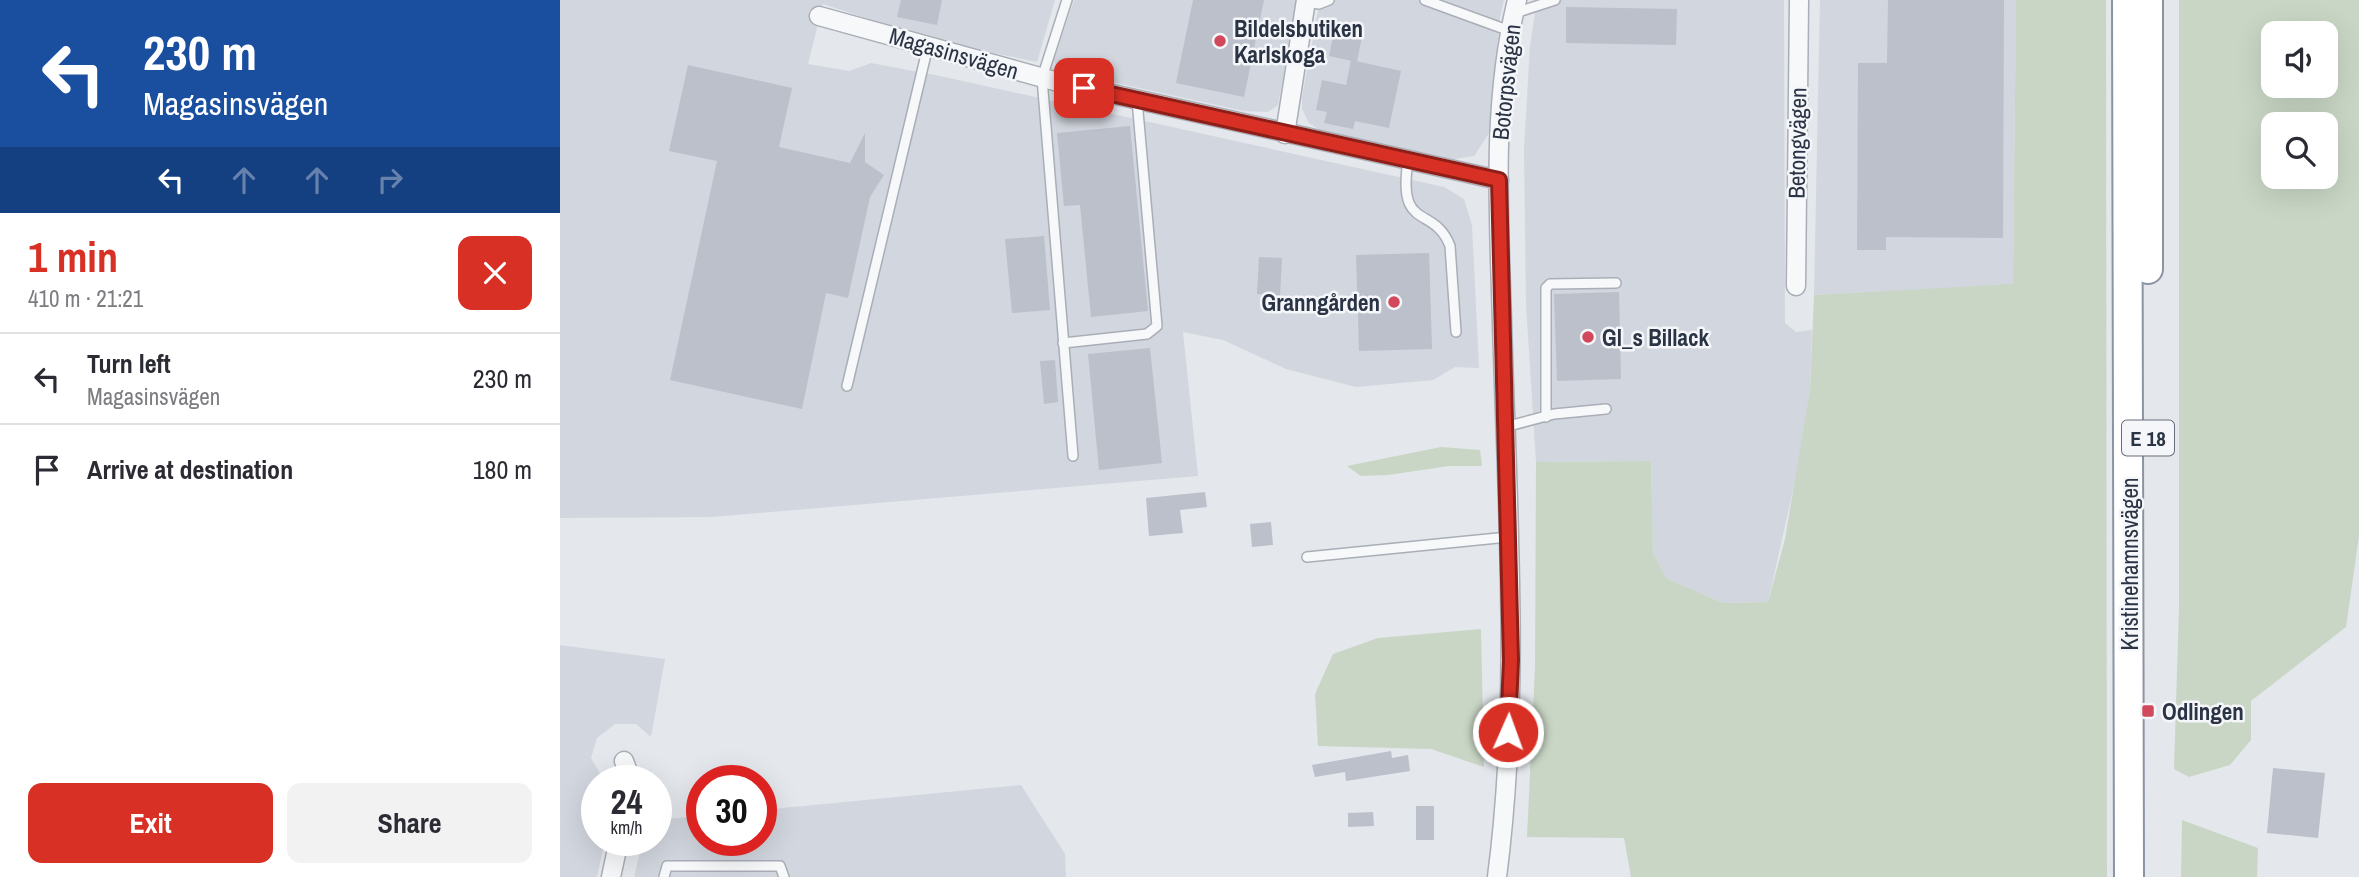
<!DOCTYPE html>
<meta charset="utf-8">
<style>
:root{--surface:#fff;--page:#f2f2f3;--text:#2b2b33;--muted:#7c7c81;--line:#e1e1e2;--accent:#d93025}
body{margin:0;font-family:"Archivo Narrow",sans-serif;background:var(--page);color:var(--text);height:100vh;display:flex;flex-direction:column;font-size:26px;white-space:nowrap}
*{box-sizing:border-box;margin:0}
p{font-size:23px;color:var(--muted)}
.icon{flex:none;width:38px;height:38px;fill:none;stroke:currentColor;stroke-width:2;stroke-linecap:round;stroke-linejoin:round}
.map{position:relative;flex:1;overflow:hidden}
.panel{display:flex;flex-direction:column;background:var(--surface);width:560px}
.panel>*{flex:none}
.hud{background:#1a4fa0;color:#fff;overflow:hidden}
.buttons{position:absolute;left:1701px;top:21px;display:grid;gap:14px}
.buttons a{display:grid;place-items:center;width:77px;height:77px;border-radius:14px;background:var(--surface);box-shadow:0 7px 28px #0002;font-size:35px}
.speed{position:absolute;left:21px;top:765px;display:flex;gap:14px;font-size:35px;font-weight:700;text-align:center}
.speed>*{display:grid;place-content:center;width:91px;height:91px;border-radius:50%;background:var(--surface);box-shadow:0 7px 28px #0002;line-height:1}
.speed small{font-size:18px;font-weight:400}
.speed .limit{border:10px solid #d22;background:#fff;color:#111}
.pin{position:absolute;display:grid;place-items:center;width:60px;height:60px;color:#fff;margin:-30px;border-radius:14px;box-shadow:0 4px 10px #0006}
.me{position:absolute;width:77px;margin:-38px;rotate:2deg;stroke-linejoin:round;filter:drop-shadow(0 0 5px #0008)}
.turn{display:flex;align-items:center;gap:24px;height:147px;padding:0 28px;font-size:32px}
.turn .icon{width:91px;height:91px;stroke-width:2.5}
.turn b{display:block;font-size:49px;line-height:60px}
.lanes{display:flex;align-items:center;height:66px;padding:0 28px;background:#0003;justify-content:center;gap:35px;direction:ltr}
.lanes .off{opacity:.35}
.round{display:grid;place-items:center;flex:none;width:74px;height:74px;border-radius:14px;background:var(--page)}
.headline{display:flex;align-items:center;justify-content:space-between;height:119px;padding:0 28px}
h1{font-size:42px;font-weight:700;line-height:52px;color:var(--accent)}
.cta{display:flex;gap:14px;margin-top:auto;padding:14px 28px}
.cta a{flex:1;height:80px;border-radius:14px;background:var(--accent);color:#fff;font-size:28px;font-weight:700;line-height:80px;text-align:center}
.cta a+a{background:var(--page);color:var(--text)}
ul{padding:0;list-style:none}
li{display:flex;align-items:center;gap:21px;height:91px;padding:0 28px;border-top:2px solid var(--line)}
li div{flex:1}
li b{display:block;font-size:26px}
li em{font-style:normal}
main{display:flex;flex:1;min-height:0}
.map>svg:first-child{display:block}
</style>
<main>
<section class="panel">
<div class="hud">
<div class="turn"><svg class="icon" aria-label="left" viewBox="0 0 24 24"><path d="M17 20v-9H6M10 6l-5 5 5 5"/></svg><div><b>230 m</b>Magasinsvägen</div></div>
<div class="lanes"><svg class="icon" aria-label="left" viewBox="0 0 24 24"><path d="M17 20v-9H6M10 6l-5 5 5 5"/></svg><svg class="icon off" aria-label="ahead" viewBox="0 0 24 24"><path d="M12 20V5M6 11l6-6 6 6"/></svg><svg class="icon off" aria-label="ahead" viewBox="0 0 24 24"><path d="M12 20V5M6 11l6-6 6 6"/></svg><svg class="icon off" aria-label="right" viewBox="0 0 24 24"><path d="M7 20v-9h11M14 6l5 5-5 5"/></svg></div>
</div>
<div class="headline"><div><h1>1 min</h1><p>410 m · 21:21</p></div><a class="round" style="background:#d93025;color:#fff"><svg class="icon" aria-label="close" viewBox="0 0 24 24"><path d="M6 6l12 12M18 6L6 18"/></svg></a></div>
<ul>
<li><svg class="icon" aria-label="left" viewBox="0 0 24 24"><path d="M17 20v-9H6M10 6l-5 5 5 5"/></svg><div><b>Turn left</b><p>Magasinsvägen</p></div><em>230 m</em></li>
<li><svg class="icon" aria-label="arrive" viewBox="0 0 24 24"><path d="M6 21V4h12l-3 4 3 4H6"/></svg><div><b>Arrive at destination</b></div><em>180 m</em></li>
</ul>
<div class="cta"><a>Exit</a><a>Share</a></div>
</section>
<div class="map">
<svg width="1799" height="877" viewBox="0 0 1799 877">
<rect width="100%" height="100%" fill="#e4e7ec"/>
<g fill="#d2d6de">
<polygon points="0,0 495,0 477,62 379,42 263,4 248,64 289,71 311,63 380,76 884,187 904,199 912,225 919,368 895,367 873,380 796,387 726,369 663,340 623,332 638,476 151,517 0,518"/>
<polygon points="514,0 738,0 718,105 708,112 684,111 497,70 494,60"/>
<polygon points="760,0 944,0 940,17 929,133 914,156 894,159 760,130 749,123 742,109 742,97"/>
<polygon points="977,0 1224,0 1225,323 1236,332 1252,330 1250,390 1239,463 1208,602 1163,603 1106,578 1093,553 1091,461 976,462 966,304 964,149 970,46"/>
<polygon points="1260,0 1456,0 1453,285 1254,295"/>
<polygon points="0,645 105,659 91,737 76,724 55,724 37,738 31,758 44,780 37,780 37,840 45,840 37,877 0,877"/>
<polygon points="461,785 505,854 506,877 74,877 83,840 96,840 96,820 142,816 142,840 201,840 201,810"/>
</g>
<g fill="#c9d6c5" fill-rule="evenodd">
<polygon points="1456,0 1546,0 1547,877 1071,877 1064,838 967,837 975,667 976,462 1091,461 1093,553 1106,578 1163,603 1208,602 1225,539 1250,390 1254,295 1453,284"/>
<path d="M1619 0H1799V536L1786 627 1691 701V740L1670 765 1629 777 1614 769 1619 607ZM1713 33H1766V86H1713ZM1713 124H1766V177H1713Z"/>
<polygon points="881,447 920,450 922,466 889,466 828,475 801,476 787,466"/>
<polygon points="921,629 924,767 871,749 758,746 755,694 773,654 818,638"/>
<polygon points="1622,820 1698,848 1697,877 1621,877"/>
</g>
<g fill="#bbc0ca">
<polygon points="341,0 382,0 377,25 337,17"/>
<polygon points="633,0 704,0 684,97 616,83"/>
<polygon points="1328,0 1444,0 1443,238 1326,237 1326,250 1297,250 1298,63 1327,63"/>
<polygon points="1006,7 1117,9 1116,45 1006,43"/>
<polygon points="775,26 803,31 797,62 769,56"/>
<polygon points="791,60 841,71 829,128 795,121 793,129 764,123 767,112 756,110 762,80 786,85"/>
<polygon points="128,65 232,88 219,147 290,163 305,133 305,162 324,175 310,197 288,298 266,293 242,409 110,380 157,161 109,151"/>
<polygon points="570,126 588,311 531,317 520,205 504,206 497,133"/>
<polygon points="484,236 490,310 452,313 445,239"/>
<polygon points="869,253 872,349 799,351 796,255"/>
<polygon points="699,257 722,258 720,296 697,294"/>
<polygon points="1059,292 1061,379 997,381 994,294"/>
<polygon points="590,348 602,463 539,470 528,354"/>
<polygon points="495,360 498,402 484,404 480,361"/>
<polygon points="645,492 647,507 620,510 623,533 589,536 586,498"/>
<polygon points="711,522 713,545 692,547 690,524"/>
<polygon points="831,751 832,758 848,755 850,771 786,781 785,772 755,777 752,765"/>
<polygon points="1713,768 1765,773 1758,838 1707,833"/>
<rect x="856" y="806" width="18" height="34"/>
<polygon points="813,812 814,826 788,827 788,813"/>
</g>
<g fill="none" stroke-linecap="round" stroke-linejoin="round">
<defs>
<g id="service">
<polyline points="507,0 482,78 513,456"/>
<polyline points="865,0 950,31"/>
<polyline points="745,2 759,4 769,0"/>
<polyline points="955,13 995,0"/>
<path d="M848 161C837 233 874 204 890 246L896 332"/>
<polyline points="503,343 587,334 597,326 577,100"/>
<polyline points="287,386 368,46"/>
<polyline points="986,417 986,288 990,284 1056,283"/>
<polyline points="945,427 994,414 1046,409"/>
<polyline points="747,557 948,537"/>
<polyline points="104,877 107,866 220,866 224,877"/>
</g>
<g id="minor">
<polyline points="259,16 498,82 939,180"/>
<polyline points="725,134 746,0"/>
<polyline points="1236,286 1239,0"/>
<polyline points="64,761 71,780"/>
<polyline points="51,877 59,840"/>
<path d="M937 877C961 693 947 506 942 322 939 214 931 106 957 0"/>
</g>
<g id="trunk">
<polyline points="1567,0 1569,877"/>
<polyline points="1588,269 1588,0"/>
</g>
</defs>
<use href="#service" stroke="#a9aeb7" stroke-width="12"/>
<use href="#minor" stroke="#a9aeb7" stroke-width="21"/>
<use href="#trunk" stroke="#8b94a3" stroke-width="32"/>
<use href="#service" stroke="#f7f8fa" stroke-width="9"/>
<use href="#minor" stroke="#f7f8fa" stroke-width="18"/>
<use href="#trunk" stroke="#fff" stroke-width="28"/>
</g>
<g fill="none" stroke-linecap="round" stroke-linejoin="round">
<defs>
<polyline id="route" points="524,88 939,180 951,660 948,732"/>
</defs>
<use href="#route" stroke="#8d1f18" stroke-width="18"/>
<use href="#route" stroke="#d93025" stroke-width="12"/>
</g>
<g fill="#d1495b" stroke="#f4f6f9" stroke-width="2.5">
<circle cx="660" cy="41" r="7"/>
<circle cx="834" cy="302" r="7"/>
<circle cx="1028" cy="337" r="7"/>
<rect x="1581" y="704" width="14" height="14" rx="3.5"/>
</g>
<g text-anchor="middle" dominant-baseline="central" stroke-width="5" stroke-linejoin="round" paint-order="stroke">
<rect fill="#f4f6f9" stroke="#676e7b" stroke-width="2" x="1562" y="420.5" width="52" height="35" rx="5"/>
<g font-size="21" font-weight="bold" fill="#2b3445">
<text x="1588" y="438">E 18</text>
</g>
<g font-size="23" font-weight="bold" fill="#2b3445" stroke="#f4f6f9" text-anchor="start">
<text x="674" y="28">Bildelsbutiken<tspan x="674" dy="26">Karlskoga</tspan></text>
<text x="820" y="302" text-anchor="end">Granngården</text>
<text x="1042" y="337">Gl_s Billack</text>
<text x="1602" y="711">Odlingen</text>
</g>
<g font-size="23" fill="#2b3445" stroke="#f4f6f9">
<text transform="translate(394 53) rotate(16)">Magasinsvägen</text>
<text transform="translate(946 82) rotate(-84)">Botorpsvägen</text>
<text transform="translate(1237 143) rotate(-89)">Betongvägen</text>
<text transform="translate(1569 564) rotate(-90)">Kristinehamnsvägen</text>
</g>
</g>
</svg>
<div class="buttons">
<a><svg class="icon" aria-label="sound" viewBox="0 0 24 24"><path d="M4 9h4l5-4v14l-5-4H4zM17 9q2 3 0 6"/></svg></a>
<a><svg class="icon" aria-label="search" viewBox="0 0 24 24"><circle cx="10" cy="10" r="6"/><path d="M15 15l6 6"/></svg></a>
</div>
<div class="speed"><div>24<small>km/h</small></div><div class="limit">30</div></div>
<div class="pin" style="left:524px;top:88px;background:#d93025"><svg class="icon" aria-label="arrive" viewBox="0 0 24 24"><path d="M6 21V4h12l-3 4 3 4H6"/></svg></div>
<svg class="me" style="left:948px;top:732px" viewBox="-20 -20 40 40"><circle r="17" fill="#d93025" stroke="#fff" stroke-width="3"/><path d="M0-11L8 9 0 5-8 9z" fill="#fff"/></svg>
</div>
</main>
